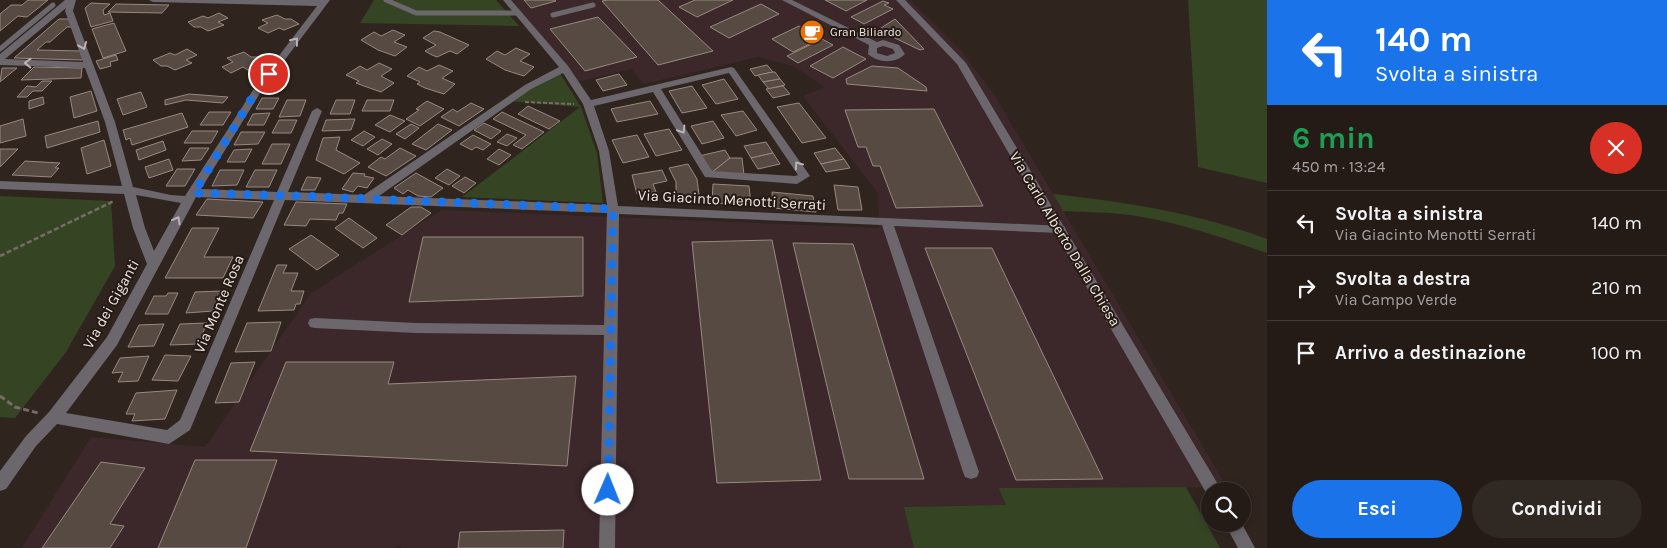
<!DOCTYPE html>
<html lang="it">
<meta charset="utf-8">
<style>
:root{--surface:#241b16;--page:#302823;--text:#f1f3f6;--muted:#a3a1a1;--line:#413935;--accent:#1a73e8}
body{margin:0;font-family:Karla,sans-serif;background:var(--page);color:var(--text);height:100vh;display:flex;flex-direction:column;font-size:19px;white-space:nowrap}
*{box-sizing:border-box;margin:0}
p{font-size:16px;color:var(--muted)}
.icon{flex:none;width:28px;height:28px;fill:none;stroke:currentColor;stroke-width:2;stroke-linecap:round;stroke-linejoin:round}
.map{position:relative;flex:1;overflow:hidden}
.drawer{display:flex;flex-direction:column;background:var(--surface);width:400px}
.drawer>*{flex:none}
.top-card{background:#1a73e8;color:#fff;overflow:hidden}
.controls{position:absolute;left:1201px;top:482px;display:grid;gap:10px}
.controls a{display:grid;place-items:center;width:50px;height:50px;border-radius:50%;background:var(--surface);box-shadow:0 2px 8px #0003,0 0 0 1px var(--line);font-size:25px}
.pin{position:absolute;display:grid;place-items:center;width:42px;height:42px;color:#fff;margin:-21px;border:2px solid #fff;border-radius:50%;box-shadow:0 1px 5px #0007}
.me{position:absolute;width:55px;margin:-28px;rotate:1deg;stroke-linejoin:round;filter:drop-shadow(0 0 4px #0008)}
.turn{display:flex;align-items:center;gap:18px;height:105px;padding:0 25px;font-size:22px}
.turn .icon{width:65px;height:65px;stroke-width:2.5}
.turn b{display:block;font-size:35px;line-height:42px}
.round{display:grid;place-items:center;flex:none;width:52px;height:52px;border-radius:26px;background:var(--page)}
.summary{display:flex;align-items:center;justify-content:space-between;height:85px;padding:0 25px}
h1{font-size:30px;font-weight:700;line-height:38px;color:#1e9e55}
.cta{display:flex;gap:10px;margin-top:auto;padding:10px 25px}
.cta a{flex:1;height:58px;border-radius:30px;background:var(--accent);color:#fff;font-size:20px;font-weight:700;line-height:58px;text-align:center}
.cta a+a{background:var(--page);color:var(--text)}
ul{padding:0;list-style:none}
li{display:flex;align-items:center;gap:15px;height:65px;padding:0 25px;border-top:1px solid var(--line)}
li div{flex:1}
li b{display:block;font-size:19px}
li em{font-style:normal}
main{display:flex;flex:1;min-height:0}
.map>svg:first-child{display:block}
</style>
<main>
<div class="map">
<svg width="1267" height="548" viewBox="0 0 1267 548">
<rect width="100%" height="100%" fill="#30241e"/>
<polygon fill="#3c282a" points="510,0 910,0 964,54 995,96 1228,489 1186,487 1000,488 1007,505 905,507 914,548 402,548 399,546 394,548 22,548 91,437 205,447 311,293 442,210 879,228 878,193 803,96 825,87 793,66 758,57 644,84 631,69 577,82"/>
<g fill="#354524">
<polygon points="374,0 496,0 519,26 360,23"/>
<polygon points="1188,0 1267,0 1267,183 1198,167"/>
<polygon points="559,72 581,107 597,153 603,203 462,197 580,107 507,101"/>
<path d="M1053 194C1126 202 1198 213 1267 239V253C1220 237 1170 219 1121 214 1102 212 1082 212 1063 211Z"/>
<polygon points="0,196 111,201 115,266 66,352 15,418 0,417"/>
<polygon points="1186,487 1220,548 914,548 904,507 1006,505 999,488"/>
</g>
<g fill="#574a42" stroke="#988980">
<polygon points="28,0 48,0 27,17 18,16 0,31 0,14 11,5 22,5"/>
<polygon points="524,0 555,0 556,1 531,8"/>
<polygon points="608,0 658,0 713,51 658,65 602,1"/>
<polygon points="695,0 733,0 697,17 679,7"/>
<polygon points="825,0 867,0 846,11"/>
<polygon points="883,1 889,3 884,5 893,9 864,24 851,17"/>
<polygon points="91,3 110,4 103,10 104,15 110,13 113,21 91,27 85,8"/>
<polygon points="116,4 169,5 162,13 108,12"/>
<polygon points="761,4 779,14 729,38 710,27"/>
<polygon points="219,13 228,18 218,22 224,25 208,31 201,27 194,27 188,22 203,16 208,18"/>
<polygon points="277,15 285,19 291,19 299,24 284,30 279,28 268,33 258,28 268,23 262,20"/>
<polygon points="598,17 637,57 585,71 550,29"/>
<polygon points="59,19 71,19 73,27 67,27 50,42 46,42 37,50 82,51 85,57 82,60 14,58"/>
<polygon points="895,19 924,49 920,50 878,30"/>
<polygon points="114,23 126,51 103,58 92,29"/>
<polygon points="799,26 822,38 793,52 772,39"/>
<polygon points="393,30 405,35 394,42 407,47 395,56 378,50 361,40 374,32 381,36"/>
<polygon points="434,31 440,32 469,45 457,54 450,51 437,57 432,55 425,51 436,45 423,38"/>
<polygon points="822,39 833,45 798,63 787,56"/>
<polygon points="843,47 866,59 833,78 810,66"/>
<polygon points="516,48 530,54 520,61 534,67 524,76 505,70 486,59 497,51 505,55"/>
<polygon points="187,49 197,55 186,60 192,63 175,70 167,66 161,66 153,60 170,53 175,55"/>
<polygon points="244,52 251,57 258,57 264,64 248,70 243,67 231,73 222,67 233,62 227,58"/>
<polygon points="116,55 118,60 110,62 111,66 100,69 96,61"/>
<polygon points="379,63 392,69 381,76 394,83 381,92 364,86 356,83 359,81 346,75 360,66 367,70"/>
<polygon points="439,65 453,71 442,78 455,84 444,94 425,88 417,84 420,82 407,76 419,67 427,71"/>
<polygon points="767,65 773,72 755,76 750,69"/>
<polygon points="872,66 898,68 926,87 927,91 847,84 846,79"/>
<polygon points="34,67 82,68 81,78 21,80"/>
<polygon points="2,68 17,68 0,82"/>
<polygon points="773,72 775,72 780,79 763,82 758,75"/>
<polygon points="619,74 627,85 603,91 596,80"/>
<polygon points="724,79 738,99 716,104 702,85"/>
<polygon points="780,79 785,85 769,89 763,82"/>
<polygon points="42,81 52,81 42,91 33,91 27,97 17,97 27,86 36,87"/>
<polygon points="692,86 707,108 682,113 669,91"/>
<polygon points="783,86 790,94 773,98 766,89"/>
<polygon points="91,91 97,111 74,118 70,97"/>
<polygon points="141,92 147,107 123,115 117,99"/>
<polygon points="189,94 228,97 223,103 186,100 165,105 165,100"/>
<polygon points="43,97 44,104 29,109 29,101"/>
<polygon points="262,98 279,98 273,109 256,109"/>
<polygon points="287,100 306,100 300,116 279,117"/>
<polygon points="336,100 355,100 350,114 330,114"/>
<polygon points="367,100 394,100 390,111 362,111"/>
<polygon points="427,101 444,109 420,126 406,119 419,110 416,109"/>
<polygon points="650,101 658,114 617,122 611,109"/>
<polygon points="471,103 484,109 459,126 441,117 453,109 457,112"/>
<polygon points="799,103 826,138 802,143 777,107"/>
<polygon points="528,106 560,121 549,129 518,114"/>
<polygon points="934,109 983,206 896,208 880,166 873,166 866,147 858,147 845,110"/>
<polygon points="743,111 757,130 736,136 721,115"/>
<polygon points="209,112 231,112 223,125 200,125"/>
<polygon points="502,112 544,132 522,149 513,145 526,135 493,119"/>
<polygon points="182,113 188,127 132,145 130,138 126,140 123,130"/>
<polygon points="270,113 264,125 247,125 253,114"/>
<polygon points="390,115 405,121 390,132 375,125"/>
<polygon points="23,119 26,136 0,143 0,126"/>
<polygon points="355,119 351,130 322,131 326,120"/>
<polygon points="279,120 297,120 291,133 272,133"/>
<polygon points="98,121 100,132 47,148 45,136"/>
<polygon points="713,121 724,138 702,144 691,126"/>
<polygon points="484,123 501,131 491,139 474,130"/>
<polygon points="411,124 419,128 405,139 396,134"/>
<polygon points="438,124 452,130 426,150 412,144"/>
<polygon points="669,129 682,150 656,156 644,134"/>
<polygon points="192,131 218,131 211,143 184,143"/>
<polygon points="364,131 375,137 363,146 351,140"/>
<polygon points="241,132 265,132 258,144 234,145"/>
<polygon points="507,134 517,138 507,146 497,142"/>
<polygon points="473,135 491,144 483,150 476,147 472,150 460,144"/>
<polygon points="637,135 649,157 623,163 612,140"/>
<polygon points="340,137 336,150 360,163 344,174 316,160 323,138"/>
<polygon points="382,139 392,144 378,155 367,149"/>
<polygon points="104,140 111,166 87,174 81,148"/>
<polygon points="163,141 166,150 139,160 136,150"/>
<polygon points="766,142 773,153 751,158 744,146"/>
<polygon points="272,144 290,144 281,164 262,164"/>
<polygon points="190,148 209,148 201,160 182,161"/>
<polygon points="400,148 416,156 386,176 368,167 381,157 385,159"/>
<polygon points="835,148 844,159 821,164 814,153"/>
<polygon points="0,149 18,149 0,167"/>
<polygon points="252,149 245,162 227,162 234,150"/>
<polygon points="499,149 511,155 499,165 487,159"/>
<polygon points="725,150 730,158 711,173 699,156"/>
<polygon points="773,153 780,164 758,169 751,158"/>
<polygon points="730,158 742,158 744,175 711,173"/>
<polygon points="169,159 173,170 149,178 145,167"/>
<polygon points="844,159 850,168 826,172 821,164"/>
<polygon points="25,161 60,163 55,168 59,168 51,177 12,175"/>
<polygon points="688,164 697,179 699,195 676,196 676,182 669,168"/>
<polygon points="177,169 195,169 185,186 166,186"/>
<polygon points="447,169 460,176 449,185 435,178"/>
<polygon points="220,170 244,170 237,185 212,186"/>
<polygon points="255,170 277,170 269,187 246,187"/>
<polygon points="662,170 667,181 653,184 656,192 637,194 632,175"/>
<polygon points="353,173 365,174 364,176 374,178 367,188 358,186 353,192 342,189"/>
<polygon points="416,173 443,188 431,197 418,196 408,190 403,194 394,188"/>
<polygon points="307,177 321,178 315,190 301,190"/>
<polygon points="465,177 476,183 464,193 452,186"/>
<polygon points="713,184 749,186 751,205 712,203"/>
<polygon points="834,185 858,187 862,210 838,210"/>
<polygon points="772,192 813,196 816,212 773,208"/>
<polygon points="207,199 263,202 253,218 196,215"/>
<polygon points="296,202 347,204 343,213 339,213 336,220 310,219 306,226 284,225"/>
<polygon points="411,207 421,207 431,213 402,235 386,225"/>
<polygon points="349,218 377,238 363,248 335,228"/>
<polygon points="192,228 219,228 204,257 233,257 223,278 165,278"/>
<polygon points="311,235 339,255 317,270 289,249"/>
<polygon points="423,237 583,237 583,296 409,302"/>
<polygon points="772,240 821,480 717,483 692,242"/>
<polygon points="793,243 853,244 924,479 849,479"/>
<polygon points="925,248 992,248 1103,479 1016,480"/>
<polygon points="277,265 287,265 283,273 298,273 291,291 304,291 300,304 296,304 294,310 258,311"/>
<polygon points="222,291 213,311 186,313 195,292"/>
<polygon points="168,293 178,293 168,314 145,314 154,296 166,296"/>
<polygon points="281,322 271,351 235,352 247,323"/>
<polygon points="207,323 198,344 170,345 180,324"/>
<polygon points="164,324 154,346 128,347 139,325"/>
<polygon points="165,355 191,356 178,381 152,380"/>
<polygon points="149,356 138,381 118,382 123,372 112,373 120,358"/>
<polygon points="255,362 239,402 215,403 231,363"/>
<polygon points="286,362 394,362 388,384 576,376 567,466 250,451"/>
<polygon points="177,390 165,419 132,421 135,414 126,414 136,393"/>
<polygon points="195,460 277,460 246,548 158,548"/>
<polygon points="101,462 145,468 110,524 124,526 110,548 42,548"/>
<polygon points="564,530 563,548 458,548 460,532"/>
</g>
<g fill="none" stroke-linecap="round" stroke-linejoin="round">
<polyline stroke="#776c67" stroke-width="2" stroke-dasharray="4 2" stroke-linecap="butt" points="525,102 574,104"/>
<polyline stroke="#776c67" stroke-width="2.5" stroke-dasharray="5 2.5" stroke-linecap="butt" points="0,256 114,201"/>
<polyline stroke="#776c67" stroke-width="3" stroke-dasharray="6 3" stroke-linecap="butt" points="0,396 15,407 38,413"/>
<g stroke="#6c676d" stroke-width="5">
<polyline points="386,0 416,13 518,13"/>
<polyline points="553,15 593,5"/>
<polyline points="0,49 53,5"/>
</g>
<g fill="#6c676d" fill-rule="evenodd">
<path d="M65 0H76L73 11 115 122 133 187 171 195 185 196 255 87 317 6 153 2 149 0H330L262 90 201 189 277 192 312 111 317 108 322 111 288 192 364 195 525 85 559 67 503 0H511L568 66 591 100 731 67 734 68 810 176 797 184 705 177 653 92 594 106 609 151 618 206 1064 226 1066 229 1060 233 894 226 979 472 977 477 971 479 965 477 963 472 882 225 619 214 615 548H599L604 335 416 333 315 328 310 327 308 323 310 319 315 318 416 323 604 325 607 213 285 200 190 430 169 444 57 424 36 446 6 489 0 491V471L26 436 49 412 107 337 147 264 133 228 124 194 0 189V181L122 186 105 122 85 68 0 65V54ZM66 8 65 11 83 62 5 59ZM563 73 583 104 599 151 607 205 379 196 531 89ZM729 73 798 175 795 176 712 171 661 89ZM136 195 181 203 154 251 145 228ZM196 197 274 200 180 420 167 430 66 413 117 345Z"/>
<path d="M782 0H792L877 42 883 40 899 45 905 54C895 64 878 63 868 54L869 45ZM883 46 893 49 895 53 887 56 877 53V48Z"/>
</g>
<g fill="#6c676d" fill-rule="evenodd">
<polygon points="896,0 905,0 966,63 1222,491 1210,491 1210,497 1208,496 957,64"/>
<polygon points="1225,524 1242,524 1255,548 1238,548"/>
</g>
</g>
<defs><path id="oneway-chevron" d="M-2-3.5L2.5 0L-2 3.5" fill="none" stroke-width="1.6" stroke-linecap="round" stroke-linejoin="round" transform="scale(1.25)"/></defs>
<g stroke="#bbb3b3">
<use href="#oneway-chevron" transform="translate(295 41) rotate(-52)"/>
<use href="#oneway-chevron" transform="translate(83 46) rotate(68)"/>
<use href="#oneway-chevron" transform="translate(28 63) rotate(-178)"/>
<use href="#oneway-chevron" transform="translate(682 130) rotate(58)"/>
<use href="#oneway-chevron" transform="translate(798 165) rotate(-125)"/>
<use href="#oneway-chevron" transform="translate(177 220) rotate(-61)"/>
</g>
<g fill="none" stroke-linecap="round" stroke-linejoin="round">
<polyline stroke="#1a73e8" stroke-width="9" stroke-dasharray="0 16.2" points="269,74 258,88 194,193 299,196 613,209 608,490"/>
</g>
<defs>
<symbol id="cafe-disc" viewBox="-11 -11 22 22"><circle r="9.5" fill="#e8710a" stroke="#261a15"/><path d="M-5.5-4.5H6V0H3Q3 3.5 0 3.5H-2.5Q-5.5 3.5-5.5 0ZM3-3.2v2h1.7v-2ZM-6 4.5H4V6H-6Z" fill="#fff"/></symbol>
</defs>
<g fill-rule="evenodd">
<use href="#cafe-disc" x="798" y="18" width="28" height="28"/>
</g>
<g text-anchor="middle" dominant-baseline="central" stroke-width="4" stroke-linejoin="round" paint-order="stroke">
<g font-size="12" fill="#efe6e2" stroke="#261a15" text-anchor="start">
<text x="830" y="32">Gran Biliardo</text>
</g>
<g font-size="15" fill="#efe6e2" stroke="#261a15">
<text transform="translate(732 200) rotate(3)">Via Giacinto Menotti Serrati</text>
<text transform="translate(1065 239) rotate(59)">Via Carlo Alberto Dalla Chiesa</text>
<text transform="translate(111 304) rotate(-61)">Via dei Giganti</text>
<text transform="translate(219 304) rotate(-67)">Via Monte Rosa</text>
</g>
</g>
</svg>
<div class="controls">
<a><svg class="icon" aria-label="search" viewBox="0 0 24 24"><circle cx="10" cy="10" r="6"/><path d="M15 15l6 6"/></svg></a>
</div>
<div class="pin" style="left:269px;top:74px;background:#d93025"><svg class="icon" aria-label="arrive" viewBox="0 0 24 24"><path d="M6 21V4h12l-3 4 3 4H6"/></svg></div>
<svg class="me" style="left:608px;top:490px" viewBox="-20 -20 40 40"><circle r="19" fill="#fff"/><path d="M0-13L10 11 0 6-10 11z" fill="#1a73e8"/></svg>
</div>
<section class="drawer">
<div class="top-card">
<div class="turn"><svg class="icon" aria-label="left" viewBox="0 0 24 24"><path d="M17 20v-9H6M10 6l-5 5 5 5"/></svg><div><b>140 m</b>Svolta a sinistra</div></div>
</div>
<div class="summary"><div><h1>6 min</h1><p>450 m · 13:24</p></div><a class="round" style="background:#d93025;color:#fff"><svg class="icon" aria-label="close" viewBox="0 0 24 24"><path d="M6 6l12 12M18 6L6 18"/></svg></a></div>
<ul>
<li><svg class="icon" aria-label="left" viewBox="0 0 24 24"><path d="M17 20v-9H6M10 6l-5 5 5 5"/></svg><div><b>Svolta a sinistra</b><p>Via Giacinto Menotti Serrati</p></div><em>140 m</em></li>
<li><svg class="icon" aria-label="right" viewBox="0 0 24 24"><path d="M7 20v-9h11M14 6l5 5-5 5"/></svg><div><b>Svolta a destra</b><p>Via Campo Verde</p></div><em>210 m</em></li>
<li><svg class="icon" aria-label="arrive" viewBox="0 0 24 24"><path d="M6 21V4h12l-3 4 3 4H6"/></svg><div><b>Arrivo a destinazione</b></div><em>100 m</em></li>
</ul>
<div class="cta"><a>Esci</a><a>Condividi</a></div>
</section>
</main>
